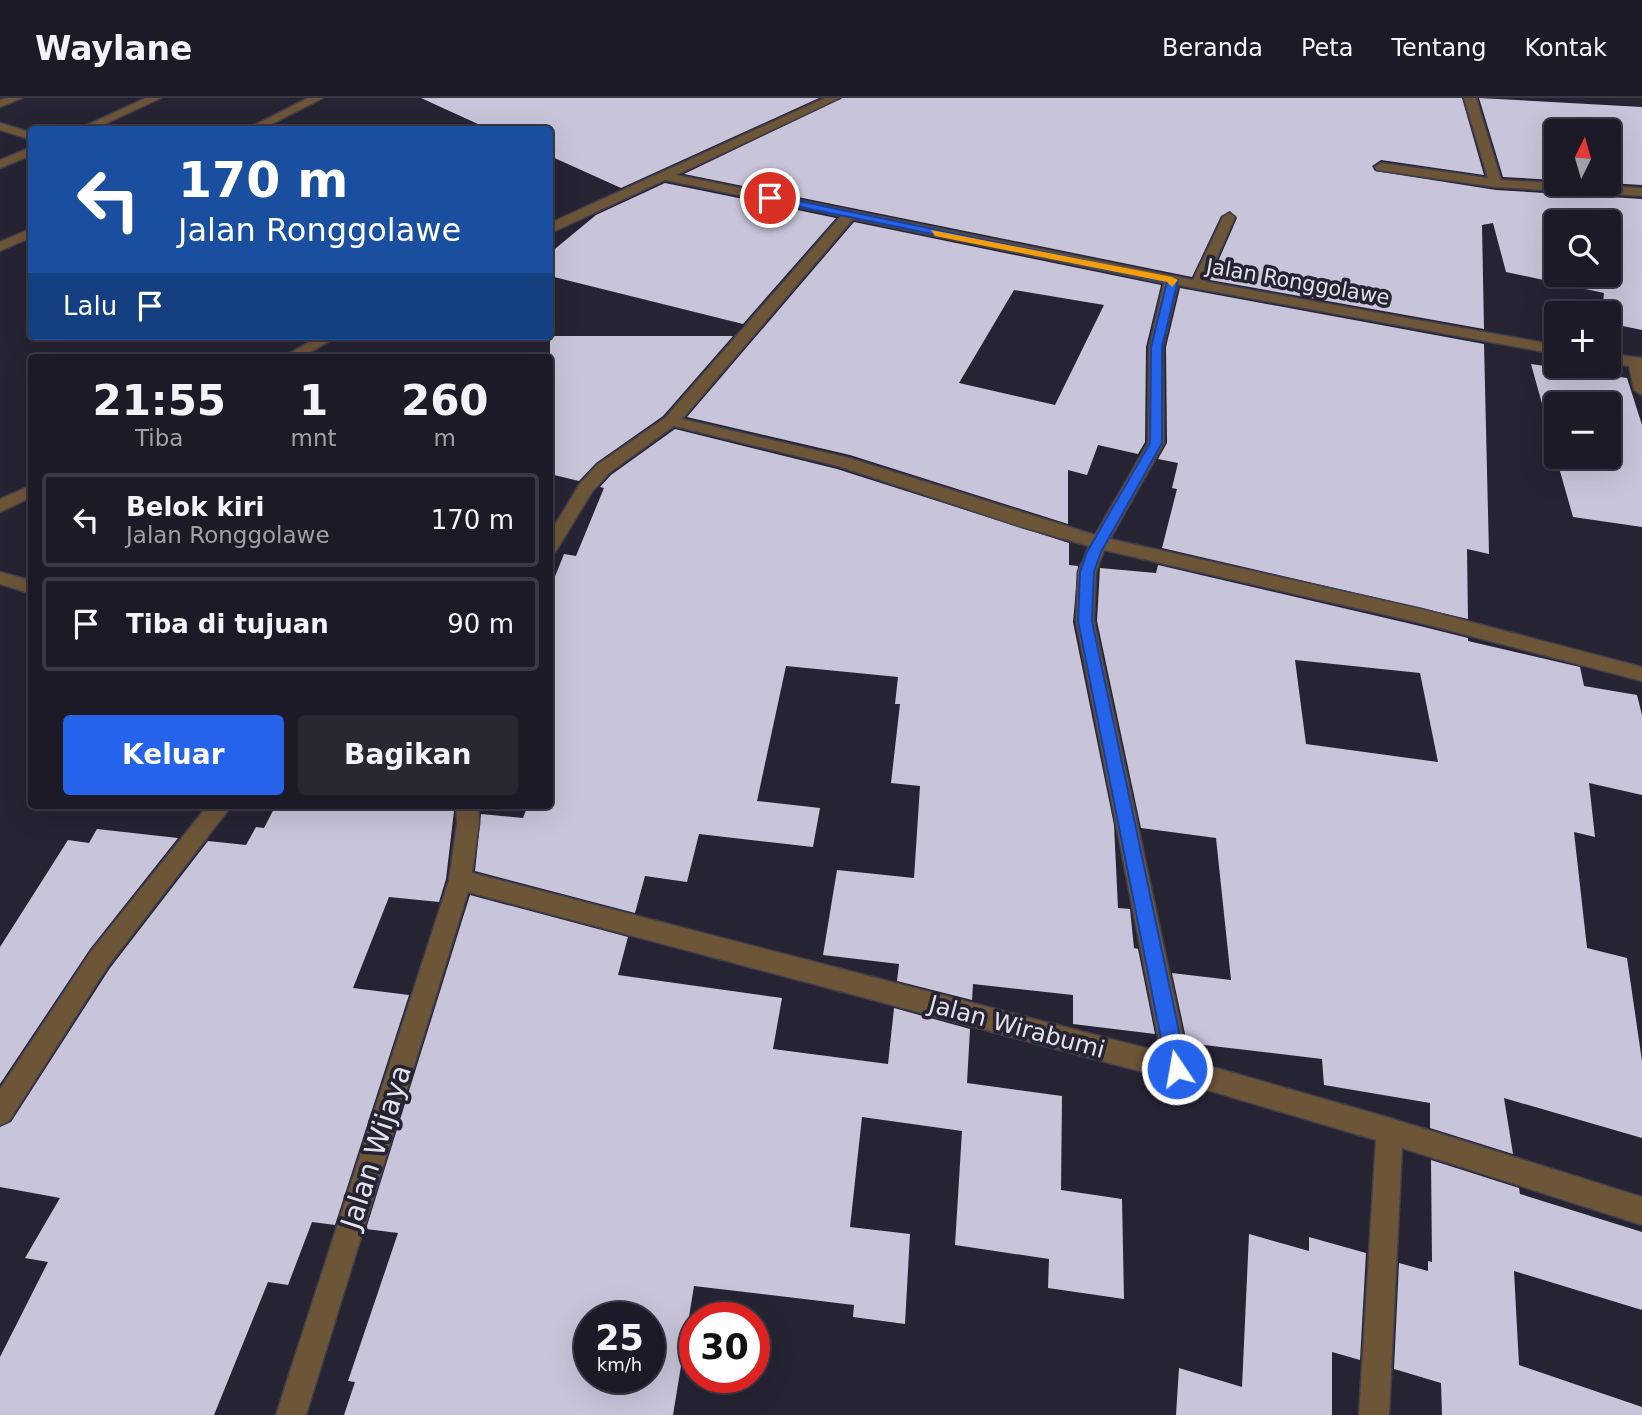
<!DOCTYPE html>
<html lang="id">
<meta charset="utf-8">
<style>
:root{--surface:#1c1a26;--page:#292732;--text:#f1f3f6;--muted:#a0a1a7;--line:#3a3843;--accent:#2563eb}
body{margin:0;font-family:"DejaVu Sans",sans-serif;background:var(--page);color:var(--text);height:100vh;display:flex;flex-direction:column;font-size:26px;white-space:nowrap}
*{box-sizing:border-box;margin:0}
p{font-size:23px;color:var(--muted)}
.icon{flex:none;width:38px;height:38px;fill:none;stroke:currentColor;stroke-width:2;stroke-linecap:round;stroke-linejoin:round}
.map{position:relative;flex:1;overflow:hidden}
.side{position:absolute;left:28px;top:256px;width:525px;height:455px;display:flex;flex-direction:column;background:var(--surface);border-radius:7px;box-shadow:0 7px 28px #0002,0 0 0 2px var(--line)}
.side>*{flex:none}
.top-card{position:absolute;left:28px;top:28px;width:525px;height:214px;border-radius:7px;box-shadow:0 7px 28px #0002,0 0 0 2px var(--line);background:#1a4fa0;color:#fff;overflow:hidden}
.needle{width:46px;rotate:5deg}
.fabs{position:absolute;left:1544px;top:21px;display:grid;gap:14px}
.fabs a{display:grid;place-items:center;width:77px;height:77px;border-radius:7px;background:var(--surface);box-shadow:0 7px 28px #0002,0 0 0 2px var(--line);font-size:35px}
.speed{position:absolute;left:574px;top:1204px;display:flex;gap:14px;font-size:35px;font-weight:700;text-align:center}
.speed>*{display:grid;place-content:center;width:91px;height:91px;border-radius:50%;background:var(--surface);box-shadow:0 7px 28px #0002,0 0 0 2px var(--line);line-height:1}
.speed small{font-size:18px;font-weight:400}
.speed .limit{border:10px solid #d22;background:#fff;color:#111}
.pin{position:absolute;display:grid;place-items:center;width:60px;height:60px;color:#fff;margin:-30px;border:4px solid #fff;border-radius:50%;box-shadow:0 2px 7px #0007}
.me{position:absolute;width:77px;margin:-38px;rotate:348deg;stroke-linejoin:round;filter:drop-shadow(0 0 5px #0008)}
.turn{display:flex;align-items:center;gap:24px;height:147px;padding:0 35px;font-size:32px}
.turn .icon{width:91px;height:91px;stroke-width:2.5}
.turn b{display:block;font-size:49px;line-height:60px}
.then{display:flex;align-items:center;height:66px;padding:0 35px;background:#0003;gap:14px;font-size:26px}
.eta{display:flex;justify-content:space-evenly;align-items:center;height:119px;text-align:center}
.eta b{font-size:42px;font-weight:700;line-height:49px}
.primary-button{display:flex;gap:14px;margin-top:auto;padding:14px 35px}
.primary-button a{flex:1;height:80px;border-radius:7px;background:var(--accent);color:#fff;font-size:28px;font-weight:700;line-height:80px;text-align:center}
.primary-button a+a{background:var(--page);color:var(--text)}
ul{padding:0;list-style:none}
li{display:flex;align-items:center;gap:21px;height:94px;margin:0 14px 10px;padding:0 21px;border:4px solid var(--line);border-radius:7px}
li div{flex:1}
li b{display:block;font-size:26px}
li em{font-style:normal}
header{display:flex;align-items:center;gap:42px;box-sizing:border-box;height:98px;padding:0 35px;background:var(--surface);border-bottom:2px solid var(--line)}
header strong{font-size:33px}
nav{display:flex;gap:38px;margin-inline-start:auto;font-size:24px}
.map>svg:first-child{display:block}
</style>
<header>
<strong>Waylane</strong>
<nav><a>Beranda</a><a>Peta</a><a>Tentang</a><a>Kontak</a></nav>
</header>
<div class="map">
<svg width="1642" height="1317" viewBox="0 0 1642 1317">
<rect width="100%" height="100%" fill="#262333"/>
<g fill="#c8c5da" fill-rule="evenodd">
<polygon points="421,0 819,0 621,90 550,58 550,32 491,32"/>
<path d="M842 0H1462L1484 77 1381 62 1372 68 1375 73 1496 92 1642 101V232L1608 225V215H1602L1604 195 1506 174 1493 125 1482 127 1484 231 1210 182 1237 120 1230 113 1221 118 1192 179 684 76ZM1556 124H1608V177H1556Z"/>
<polygon points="1479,0 1642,9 1642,87 1608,85 1608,33 1556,33 1556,82 1503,79"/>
<polygon points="665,85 836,120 743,226 550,178 550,155 596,117"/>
<path d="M854 124 1161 187 1146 249 1145 344 1138 356 1098 347 1087 377 1068 372V426L850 357 687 319ZM1014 192 1104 207 1055 307 959 285Z"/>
<polygon points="1180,190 1484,246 1489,456 1467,451 1468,521 1162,450 1177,391 1172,390 1178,365 1158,361 1167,345 1166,249"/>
<polygon points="550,238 733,238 663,318 596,365 579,383 550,376"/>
<polygon points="1531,266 1627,280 1642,327 1642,429 1573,419 1556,359 1608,359 1608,306 1556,306 1556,356"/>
<polygon points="675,331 837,371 1069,445 1069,467 1078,468 1073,524 1114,727 1118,810 1130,811 1134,850 1138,851 1155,936 1073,926 1073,897 973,886 972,902 897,883 899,866 823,857 837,772 914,780 920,688 891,685 900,606 895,606 898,579 786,568 757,703 820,710 813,749 699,736 687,784 645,778 635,815 475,773 481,716 523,720 528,707 550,707 550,491 564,456 576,458 604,390 600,389 611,377"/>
<path d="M1158 467 1420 528 1468 540V543L1580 569 1584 588 1637 597 1642 617V697L1589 685 1595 739 1574 734 1587 850 1627 860 1642 963V1040L1504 1000 1513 1056 1430 1030V1005L1324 987 1322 961 1187 945 1172 875 1231 882 1216 740 1141 730 1097 523 1100 470 1156 475ZM1295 562 1420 575 1438 664 1306 646Z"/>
<polygon points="276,707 398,707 454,713 446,781 439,804 389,799 353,890 409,897 335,1127 312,1124 288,1187 268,1184 214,1317 0,1317 0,1259 48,1164 25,1160 60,1100 0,1089 0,1029 11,1024 110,870 208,743 246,747 256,729 264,730"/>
<polygon points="97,731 178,740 90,851 0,986 0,849 68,742 89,745"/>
<path d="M470 797 628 839 618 877 782 900 773 951 888 966 894 910 970 931 967 985 1062 998 1061 1092 1122 1101 1124 1201 1048 1190 1049 1161 955 1147 962 1033 862 1019 850 1129 910 1136 905 1226 853 1219 854 1207 694 1188 673 1317H344L355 1284 348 1283 398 1135 366 1131ZM590 1220H649V1279H590Z"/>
<polygon points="1431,1062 1519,1090 1520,1096 1642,1134 1642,1212 1514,1173 1519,1267 1642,1309 1642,1317 1442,1317 1441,1285 1394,1271 1399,1165 1428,1173 1428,1163 1432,1164"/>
<polygon points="1249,1136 1309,1153 1309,1139 1366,1155 1360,1262 1332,1254 1332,1317 1176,1317 1179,1270 1242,1289"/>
</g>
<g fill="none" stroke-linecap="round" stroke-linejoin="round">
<defs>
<g id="minor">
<polygon points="6,0 22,0 0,9 0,2"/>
<polygon points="146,0 161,0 92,32 76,32"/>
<polygon points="308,0 323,0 260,32 245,32"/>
<path d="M825 0H840L676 77 1193 182 1223 119 1229 115 1235 119 1206 184 1556 247V256L1178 187 1163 249 1164 345 1110 441 1421 511 1642 569V583L1421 525 1104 452 1096 474 1094 523 1188 962 1390 1020 1642 1099V1127L1402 1050 1389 1317H1359L1376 1042 1177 983 468 794 306 1317H276L449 782 457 725 456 707H478L479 725 472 775 1161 954 1076 523 1078 474 1089 448 1022 429 838 368 674 328 609 375 592 394 556 453 550 455V435L579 387 597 367 665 320 841 118 665 82 555 133 550 134V125ZM853 121 1164 185 1149 249 1148 345 1095 437 849 360 682 321Z"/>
<polygon points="1464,0 1476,0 1501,82 1642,90 1642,98 1496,89 1377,72 1375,69 1381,65 1488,80"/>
<polygon points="0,25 32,35 32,42 0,32"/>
<polygon points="32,49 32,57 0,70 0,62"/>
<polygon points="32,130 32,139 0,153 0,144"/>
<polygon points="320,238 338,238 302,259 283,259"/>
<polygon points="1608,256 1642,260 1642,297 1634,292 1629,268 1608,265"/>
<polygon points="32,387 32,399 0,414 0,401"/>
<polygon points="0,474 32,483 32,496 0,486"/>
<polygon points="208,707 232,707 108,868 9,1023 0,1027 0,991 92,852"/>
</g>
</defs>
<use href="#minor" stroke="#403e4d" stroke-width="3"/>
<use href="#minor" fill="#6d5538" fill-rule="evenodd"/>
</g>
<polygon fill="#2563eb" stroke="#184099" stroke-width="2" points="770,97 1178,182 1162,249 1162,345 1101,454 1094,474 1092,523 1187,971 1184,978 1177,981 1170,978 1167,971 1078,523 1080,474 1087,454 1150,345 1151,249 1167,184 766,102"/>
<polygon fill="#f59e0b" points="931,132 1172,179 1178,182 1172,189 1167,184 935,138"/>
<g text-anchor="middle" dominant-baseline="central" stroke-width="7" stroke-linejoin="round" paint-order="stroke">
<g font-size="21" fill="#e3e2ec" stroke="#262333">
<text transform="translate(1298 184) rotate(10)">Jalan Ronggolawe</text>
</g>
<g font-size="24" fill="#e3e2ec" stroke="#262333">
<text transform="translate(1017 929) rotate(15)">Jalan Wirabumi</text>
</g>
<g font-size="28" fill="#e3e2ec" stroke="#262333">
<text transform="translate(376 1049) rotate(-72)">Jalan Wijaya</text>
</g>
</g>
</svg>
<div class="fabs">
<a><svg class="needle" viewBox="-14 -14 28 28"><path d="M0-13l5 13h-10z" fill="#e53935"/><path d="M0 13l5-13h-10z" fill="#a0a1a7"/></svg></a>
<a><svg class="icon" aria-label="search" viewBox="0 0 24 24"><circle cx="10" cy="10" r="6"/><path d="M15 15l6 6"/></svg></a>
<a>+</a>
<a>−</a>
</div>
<div class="speed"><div>25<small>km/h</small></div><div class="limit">30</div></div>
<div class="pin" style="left:770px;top:100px;background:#d93025"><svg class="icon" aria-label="arrive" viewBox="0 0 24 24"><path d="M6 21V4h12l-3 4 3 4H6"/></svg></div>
<svg class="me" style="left:1177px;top:971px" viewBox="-20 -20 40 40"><circle r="17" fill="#2563eb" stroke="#fff" stroke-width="3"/><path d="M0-11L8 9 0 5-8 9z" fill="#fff"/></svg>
<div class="top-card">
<div class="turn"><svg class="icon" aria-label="left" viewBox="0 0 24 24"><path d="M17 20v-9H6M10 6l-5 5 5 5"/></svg><div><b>170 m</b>Jalan Ronggolawe</div></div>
<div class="then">Lalu<svg class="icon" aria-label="arrive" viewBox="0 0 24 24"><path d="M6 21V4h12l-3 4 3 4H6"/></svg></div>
</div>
<section class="side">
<div class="eta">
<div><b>21:55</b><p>Tiba</p></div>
<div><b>1</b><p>mnt</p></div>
<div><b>260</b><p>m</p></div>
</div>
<ul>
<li><svg class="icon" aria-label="left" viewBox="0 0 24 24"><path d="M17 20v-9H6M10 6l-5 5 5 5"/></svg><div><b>Belok kiri</b><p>Jalan Ronggolawe</p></div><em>170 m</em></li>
<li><svg class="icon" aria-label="arrive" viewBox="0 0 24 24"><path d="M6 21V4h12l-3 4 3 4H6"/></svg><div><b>Tiba di tujuan</b></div><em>90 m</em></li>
</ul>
<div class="primary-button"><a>Keluar</a><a>Bagikan</a></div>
</section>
</div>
